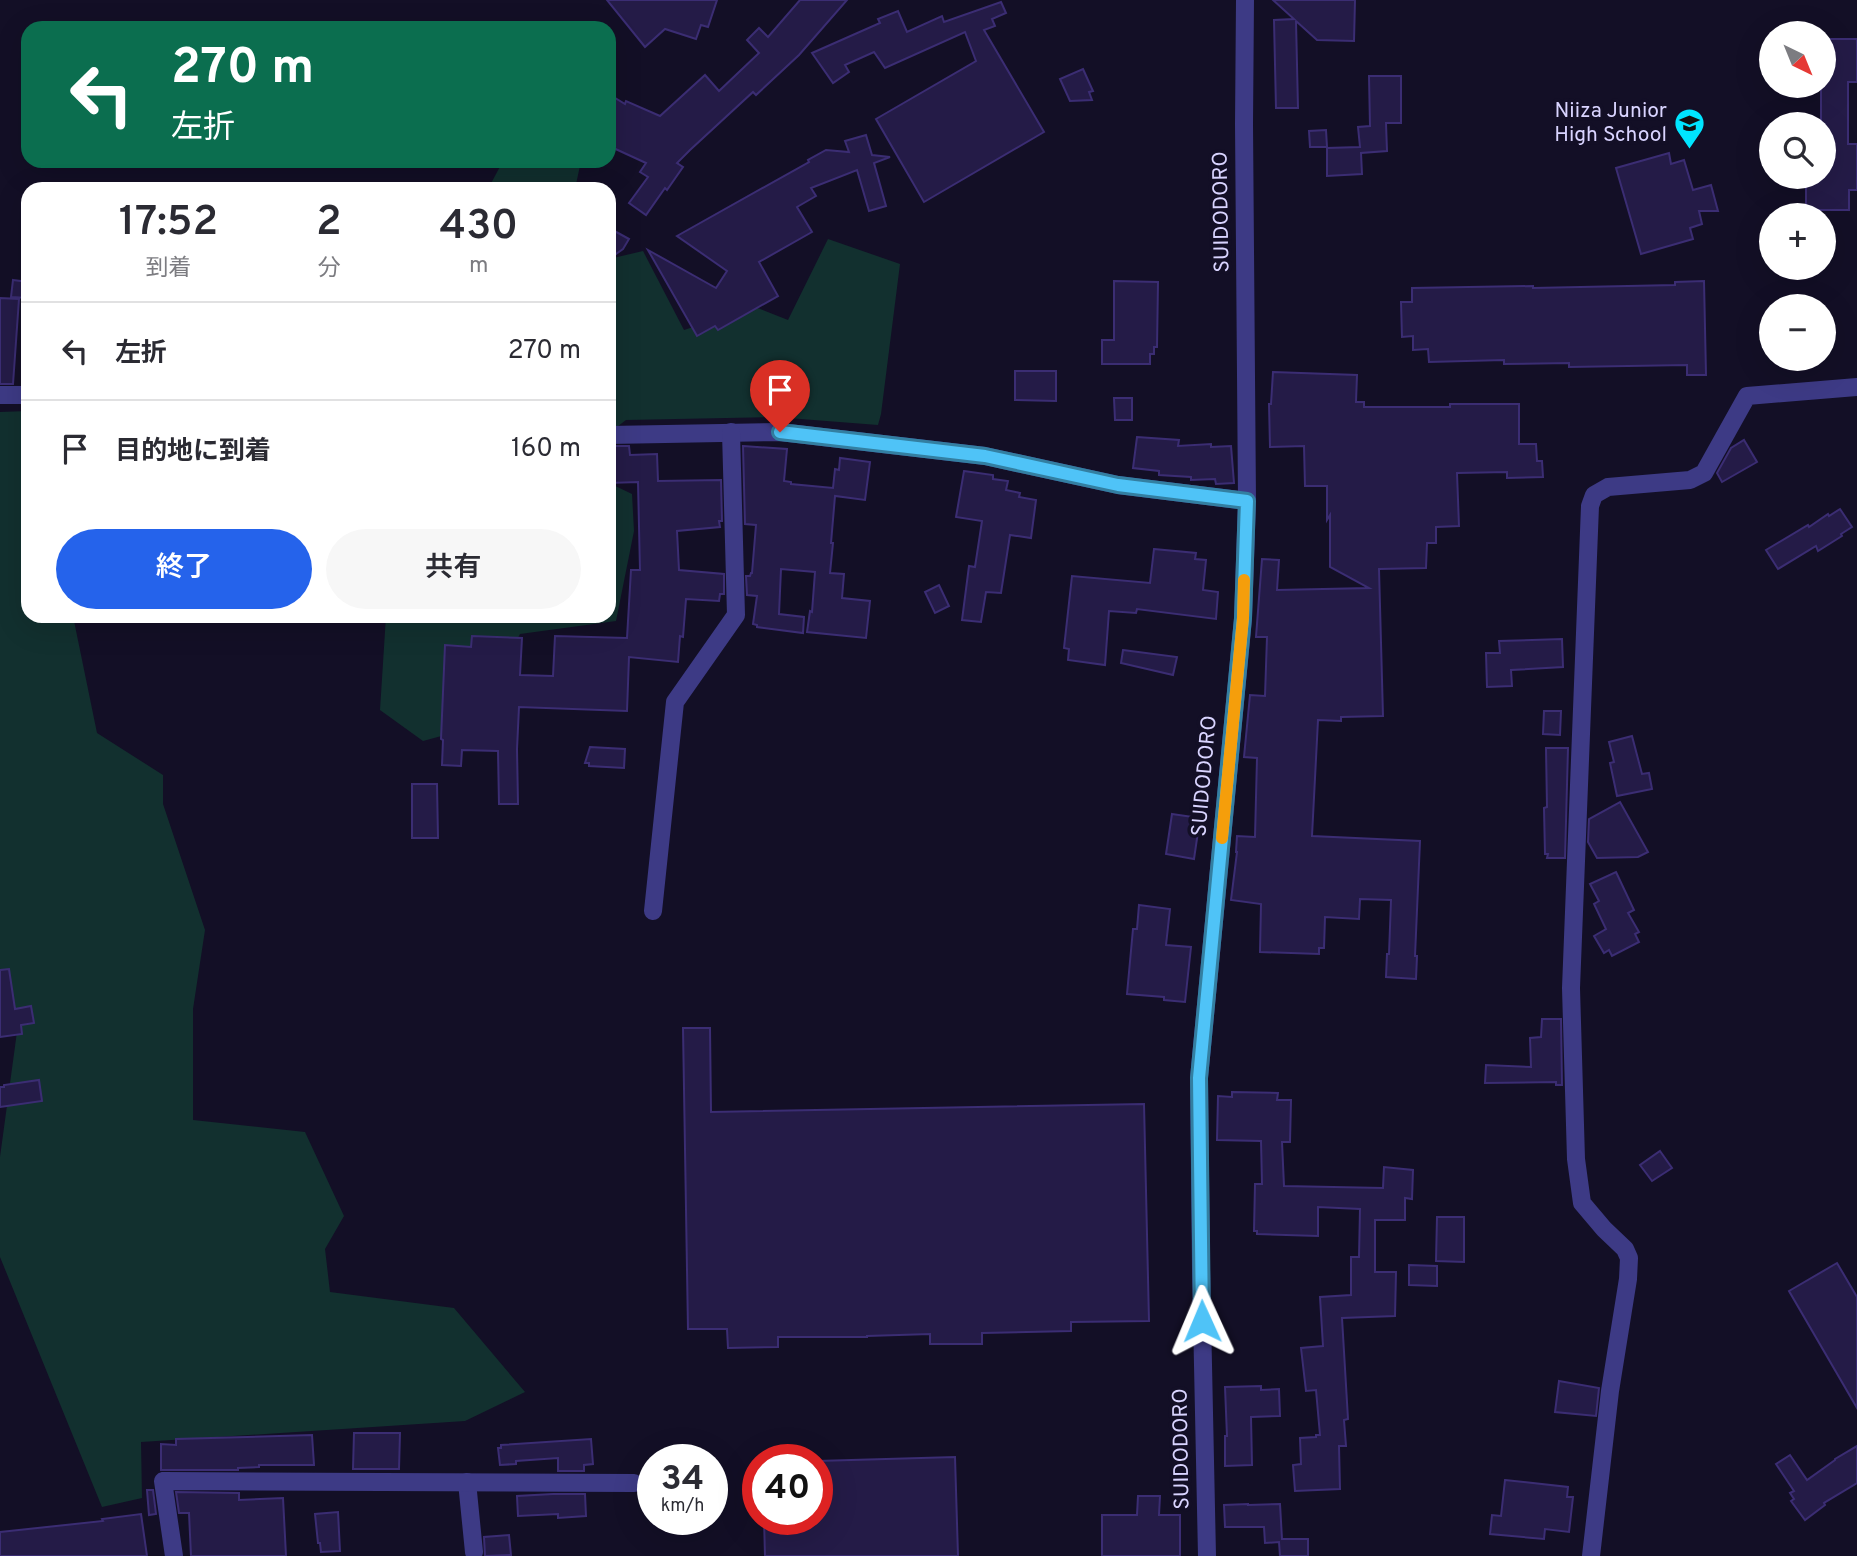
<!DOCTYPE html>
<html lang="ja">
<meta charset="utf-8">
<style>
:root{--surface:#fff;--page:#f7f7f7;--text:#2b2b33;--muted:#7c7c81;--line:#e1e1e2;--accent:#2563eb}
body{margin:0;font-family:Overpass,"Noto Sans JP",sans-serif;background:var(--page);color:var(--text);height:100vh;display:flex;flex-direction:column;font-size:26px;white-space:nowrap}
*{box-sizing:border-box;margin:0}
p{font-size:23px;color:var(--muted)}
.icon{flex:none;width:38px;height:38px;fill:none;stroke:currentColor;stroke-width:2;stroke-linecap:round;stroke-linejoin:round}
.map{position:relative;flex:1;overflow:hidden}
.side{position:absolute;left:21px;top:182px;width:595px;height:441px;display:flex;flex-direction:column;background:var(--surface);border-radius:21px;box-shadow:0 7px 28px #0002}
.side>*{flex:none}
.hud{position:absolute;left:21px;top:21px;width:595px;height:147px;border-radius:21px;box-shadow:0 7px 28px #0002;background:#0b6e4f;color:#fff;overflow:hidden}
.needle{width:46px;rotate:137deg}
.fabs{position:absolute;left:1759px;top:21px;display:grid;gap:14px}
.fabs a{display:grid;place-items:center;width:77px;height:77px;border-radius:50%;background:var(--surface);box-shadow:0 7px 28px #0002;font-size:35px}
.speed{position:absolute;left:637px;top:1444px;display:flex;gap:14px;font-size:35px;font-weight:700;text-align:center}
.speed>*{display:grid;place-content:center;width:91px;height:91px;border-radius:50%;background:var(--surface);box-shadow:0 7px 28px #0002;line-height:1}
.speed small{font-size:18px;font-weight:400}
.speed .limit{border:10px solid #d22;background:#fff;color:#111}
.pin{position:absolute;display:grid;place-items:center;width:60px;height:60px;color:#fff;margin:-72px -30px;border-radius:50% 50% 50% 0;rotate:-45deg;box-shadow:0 0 7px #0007}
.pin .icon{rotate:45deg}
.me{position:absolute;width:77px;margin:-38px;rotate:359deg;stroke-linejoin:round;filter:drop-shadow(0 0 5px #0008)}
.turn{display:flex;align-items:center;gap:24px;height:147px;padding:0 35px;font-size:32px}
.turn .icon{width:91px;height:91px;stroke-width:2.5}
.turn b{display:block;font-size:49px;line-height:60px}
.eta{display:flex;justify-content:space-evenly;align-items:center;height:119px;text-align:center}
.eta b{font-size:42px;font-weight:600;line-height:49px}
.button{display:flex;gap:14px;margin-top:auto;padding:14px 35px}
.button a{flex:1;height:80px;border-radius:42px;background:var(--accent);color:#fff;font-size:28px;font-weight:600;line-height:80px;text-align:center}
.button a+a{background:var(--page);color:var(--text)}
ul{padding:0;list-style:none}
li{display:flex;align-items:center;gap:21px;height:98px;padding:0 35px;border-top:2px solid var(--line)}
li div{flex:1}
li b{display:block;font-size:26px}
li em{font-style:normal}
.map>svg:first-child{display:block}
</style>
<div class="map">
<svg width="1857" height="1556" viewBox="0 0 1857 1556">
<rect width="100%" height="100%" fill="#130f26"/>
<g fill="#12302f">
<polygon points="503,161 581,161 575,189 488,189"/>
<polygon points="828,239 900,264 881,414 878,425 775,417 626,420 609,433 609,259 643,251 684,330 755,307 788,320"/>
<polygon points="28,411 28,616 73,616 97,733 163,775 163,804 205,930 193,1009 193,1120 305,1132 344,1216 325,1249 330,1292 454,1308 525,1392 465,1421 141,1442 142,1498 102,1507 0,1257 0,1157 19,1017 0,1003 0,412"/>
<polygon points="609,483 632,494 634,531 616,621 520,634 471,728 423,741 380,710 386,616 609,616"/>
</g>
<g fill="#241b47" stroke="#3b2d73" stroke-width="2">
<polygon points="607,0 717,0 708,27 701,25 696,39 665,29 645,47"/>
<polygon points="800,0 847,0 799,55 756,95 753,92 690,150 677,163 683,167 667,190 665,188 646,215 629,203 648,177 640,172 646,163 609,146 609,111 615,98 625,104 626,101 660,116 705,75 719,91 759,53 747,40 759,28 768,37"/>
<polygon points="1273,0 1355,0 1354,41 1317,40 1296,21 1298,108 1276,108 1274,20 1294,19"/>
<polygon points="1001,2 1006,13 992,19 995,26 984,30 1044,132 924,202 876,119 976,61 965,32 885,68 874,52 845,65 849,72 833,83 812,53 880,23 878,19 898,11 907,32 942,16 944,22"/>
<polygon points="1824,39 1857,39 1857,82 1848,82 1848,144 1857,144 1857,190 1849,190 1849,210 1806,210 1806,177 1824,177 1824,124 1821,124 1821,86 1824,86"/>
<polygon points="1083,69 1093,91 1089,92 1092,100 1070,101 1060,79"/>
<polygon points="1369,76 1401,76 1401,123 1386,123 1387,151 1361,153 1362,174 1327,176 1327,148 1360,147 1358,127 1370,126"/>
<polygon points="1326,130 1327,147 1310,147 1309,131"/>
<polygon points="866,135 872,155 890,157 874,163 886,206 869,211 857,170 811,188 816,196 797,207 812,232 759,262 778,296 718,330 715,326 697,336 648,250 716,288 727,271 677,236 809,162 808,160 826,150 849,152 845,141"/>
<polygon points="1669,153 1671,164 1684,160 1693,190 1711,185 1718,211 1699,211 1702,224 1690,228 1693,239 1641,254 1616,168"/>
<polygon points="609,228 629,239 623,249 609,259"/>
<polygon points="13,280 28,282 28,298 11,297"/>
<polygon points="1114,281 1158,282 1157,347 1154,347 1154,354 1150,354 1150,364 1102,364 1102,340 1114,340"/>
<polygon points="1704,281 1706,375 1687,375 1687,365 1569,367 1569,363 1504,364 1504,360 1429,362 1428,349 1413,350 1413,336 1402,337 1401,302 1412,302 1412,288 1533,286 1533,288 1675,285 1675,282"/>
<polygon points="0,298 19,299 13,384 0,384"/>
<polygon points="1015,371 1056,371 1056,401 1015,400"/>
<polygon points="1273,372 1357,375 1356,402 1364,402 1364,407 1450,407 1450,404 1519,404 1519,444 1536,444 1537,461 1542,461 1543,477 1507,478 1507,472 1457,473 1459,526 1436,527 1436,543 1427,543 1426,568 1379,569 1383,716 1341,717 1341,721 1318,720 1312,836 1420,841 1415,956 1417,956 1416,979 1386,977 1387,954 1389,954 1391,900 1360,899 1359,919 1325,917 1324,948 1319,948 1319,954 1260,952 1261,904 1231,900 1237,852 1236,852 1237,836 1255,837 1257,758 1244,757 1250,695 1265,696 1267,637 1256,637 1262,559 1279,560 1277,590 1369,588 1330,567 1330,515 1327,520 1327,486 1305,486 1304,446 1270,447 1269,404 1271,404"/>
<polygon points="1114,398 1132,398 1132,420 1115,420"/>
<polygon points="1137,437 1179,440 1178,446 1211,444 1211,447 1231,446 1234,483 1216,484 1215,479 1191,480 1191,477 1159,475 1159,471 1133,468"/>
<polygon points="1744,440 1757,462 1722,482 1717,473 1731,448"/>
<polygon points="609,446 629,446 630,455 657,454 658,481 721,480 722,521 719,521 720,527 677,531 679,570 724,574 724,594 720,594 719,601 686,599 683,637 680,636 678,662 629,657 627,711 519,707 517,749 518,804 499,804 498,751 462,750 461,766 442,765 443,740 441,739 445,645 471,647 472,636 522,638 520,675 553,676 555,636 627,638 631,570 640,570 638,482 609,483"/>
<polygon points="743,446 787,449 784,481 791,482 791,484 833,488 835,469 839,470 840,458 870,462 865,500 835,496 831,543 833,543 830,573 844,574 842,598 870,601 866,638 807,632 810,611 812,612 815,572 781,569 779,614 804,617 803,633 757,627 757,625 753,624 757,596 747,595 746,576 750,576 751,573 752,573 756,525 745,524"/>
<polygon points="964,471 993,475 993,479 1008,481 1006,490 1020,493 1019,497 1036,500 1031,538 1010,535 1001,593 986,592 981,622 962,620 969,566 975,567 982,521 956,517"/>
<polygon points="1840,509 1852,527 1841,534 1842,536 1818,551 1816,546 1778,569 1766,550 1808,525 1809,527 1828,514 1829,516"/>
<polygon points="1154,549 1196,553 1195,559 1206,560 1203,590 1218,592 1216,619 1137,609 1136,613 1109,611 1105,665 1068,660 1069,649 1064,648 1072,576 1150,583"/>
<polygon points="939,585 949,606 935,613 925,592"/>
<polygon points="1562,639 1563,667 1511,670 1512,686 1487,687 1486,653 1500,653 1499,641"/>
<polygon points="1123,650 1177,657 1173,675 1121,663"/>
<polygon points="1544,711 1561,711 1560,735 1543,734"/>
<polygon points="1632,736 1642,774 1649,773 1652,789 1617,796 1610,763 1614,762 1609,742"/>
<polygon points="590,747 625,749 624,768 589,766 589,763 585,763"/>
<polygon points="1546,748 1568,748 1565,858 1547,858 1548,854 1545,854 1544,808 1547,807"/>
<polygon points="412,784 437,784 438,838 412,838"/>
<polygon points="1620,802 1648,852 1638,857 1597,858 1588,842 1589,819"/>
<polygon points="1172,814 1200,818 1194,859 1166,854"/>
<polygon points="1616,872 1634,910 1628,913 1639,932 1635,934 1639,942 1612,956 1609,950 1604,953 1594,936 1606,929 1594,904 1599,901 1590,884"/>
<polygon points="1139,905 1170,909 1166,945 1191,947 1185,1002 1164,1000 1164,997 1127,994 1133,929 1137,929"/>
<polygon points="9,969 15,1009 31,1006 34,1023 21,1025 22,1034 0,1037 0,970"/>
<polygon points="1542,1019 1561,1019 1562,1085 1556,1085 1556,1082 1485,1083 1486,1065 1531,1067 1530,1038 1541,1037"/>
<polygon points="683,1028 710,1028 711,1112 1144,1104 1149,1321 1071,1322 1071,1331 982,1333 982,1344 930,1344 930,1334 867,1336 867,1337 778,1337 778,1347 728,1348 727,1329 688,1329"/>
<polygon points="39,1080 42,1101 0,1107 0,1087 4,1087 4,1085"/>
<polygon points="1232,1092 1278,1093 1277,1100 1291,1100 1290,1142 1282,1142 1284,1186 1383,1188 1384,1167 1413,1170 1412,1199 1405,1198 1405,1220 1375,1220 1375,1272 1396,1272 1395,1316 1342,1318 1348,1419 1344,1420 1346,1446 1339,1446 1340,1489 1295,1491 1293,1465 1301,1464 1300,1438 1316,1437 1316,1435 1320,1435 1316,1390 1306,1391 1301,1348 1323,1346 1320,1297 1351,1295 1351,1257 1359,1257 1360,1209 1318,1207 1318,1236 1257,1234 1257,1231 1254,1231 1255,1184 1262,1184 1261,1141 1217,1140 1218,1096 1232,1097"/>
<polygon points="1660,1151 1672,1168 1652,1181 1640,1165"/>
<polygon points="1437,1217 1464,1217 1464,1262 1436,1261"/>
<polygon points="1837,1263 1857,1297 1857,1408 1789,1291"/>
<polygon points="1409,1265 1437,1266 1437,1286 1409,1285"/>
<polygon points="1559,1381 1599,1388 1596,1416 1555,1412"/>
<polygon points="1261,1386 1261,1390 1279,1389 1280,1416 1251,1417 1252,1465 1225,1466 1225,1436 1227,1436 1225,1387"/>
<polygon points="354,1433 400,1433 399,1469 353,1469"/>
<polygon points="312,1435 314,1465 259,1465 259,1467 238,1468 238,1470 161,1470 161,1444 176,1445 176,1439"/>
<polygon points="591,1439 593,1464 584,1465 584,1471 558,1471 558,1458 516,1461 516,1464 500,1465 498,1448 501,1448 501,1445"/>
<polygon points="1857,1446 1857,1483 1824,1503 1825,1505 1805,1520 1791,1501 1794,1499 1790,1493 1794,1491 1776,1464 1790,1455 1807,1480 1835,1460 1835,1459"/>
<polygon points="955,1457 958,1556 765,1556 764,1519 817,1519 817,1461"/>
<polygon points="1505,1480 1568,1487 1567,1497 1573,1497 1569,1532 1545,1529 1544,1539 1490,1534 1492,1515 1501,1516"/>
<polygon points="147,1490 153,1490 156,1514 149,1515"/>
<polygon points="176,1492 239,1493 239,1500 283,1498 286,1556 191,1556 189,1513 179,1513"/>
<polygon points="553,1494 585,1494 586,1516 558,1518 558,1514 518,1516 517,1496"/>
<polygon points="1138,1496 1160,1496 1159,1515 1180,1515 1180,1556 1102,1556 1102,1515 1137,1515"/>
<polygon points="1248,1504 1248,1505 1280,1504 1282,1539 1308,1539 1308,1556 1280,1556 1279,1542 1265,1543 1264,1527 1225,1527 1224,1505"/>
<polygon points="338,1512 340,1551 321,1552 320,1543 318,1543 315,1514"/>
<polygon points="141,1514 147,1556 0,1556 0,1532 103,1521 102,1519"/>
<polygon points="509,1535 511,1555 485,1556 484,1537"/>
</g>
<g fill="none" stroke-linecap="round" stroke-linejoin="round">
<g stroke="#3d3a85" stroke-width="18">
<polyline points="0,395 28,395"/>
<polyline points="609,435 780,432 985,456 1118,485 1247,501"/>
<polyline points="653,911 675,702 736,615 731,432"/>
<polyline points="467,1482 474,1552"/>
<polyline points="174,1556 163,1481 634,1483"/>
<polyline points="1207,1556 1201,1269 1199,1078 1243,619 1247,501 1244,124 1245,0"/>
<polyline points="1591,1556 1610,1391 1628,1279 1629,1258 1625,1249 1604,1229 1582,1203 1576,1159 1571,988 1590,506 1594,495 1608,487 1690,480 1704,473 1747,396 1857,387"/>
</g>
</g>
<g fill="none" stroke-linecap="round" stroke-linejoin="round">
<defs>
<polyline id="route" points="780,432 985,456 1118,485 1247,501 1243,618 1199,1078 1202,1321"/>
</defs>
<use href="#route" stroke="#337fa1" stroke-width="18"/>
<use href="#route" stroke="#4fc3f7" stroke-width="12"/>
<polyline stroke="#f59e0b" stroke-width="12" points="1222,838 1243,618 1244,580"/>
</g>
<defs>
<symbol id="school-pin" viewBox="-11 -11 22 30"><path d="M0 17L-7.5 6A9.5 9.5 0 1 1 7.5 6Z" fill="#00e5ff" stroke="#130f26"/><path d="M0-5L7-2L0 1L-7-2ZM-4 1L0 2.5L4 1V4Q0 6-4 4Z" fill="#111"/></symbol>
</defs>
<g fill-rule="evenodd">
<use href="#school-pin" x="1672" y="106" width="35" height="47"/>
</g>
<g text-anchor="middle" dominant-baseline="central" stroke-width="7" stroke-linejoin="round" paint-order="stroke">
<g font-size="21" fill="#d9d4ff" stroke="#130f26" text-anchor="end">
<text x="1667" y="111">Niiza Junior<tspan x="1667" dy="24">High School</tspan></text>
</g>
<g font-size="21" fill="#d9d4ff" stroke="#130f26">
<text transform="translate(1222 212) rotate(-91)">SUIDODORO</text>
<text transform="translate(1205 776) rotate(-85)">SUIDODORO</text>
<text transform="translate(1182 1449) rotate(-91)">SUIDODORO</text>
</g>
</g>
</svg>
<div class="fabs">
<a><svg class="needle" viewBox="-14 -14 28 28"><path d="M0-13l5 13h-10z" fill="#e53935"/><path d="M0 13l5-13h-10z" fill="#7c7c81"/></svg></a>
<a><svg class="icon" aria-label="search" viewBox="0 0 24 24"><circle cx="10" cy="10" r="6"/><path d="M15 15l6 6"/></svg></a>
<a>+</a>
<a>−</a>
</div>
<div class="speed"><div>34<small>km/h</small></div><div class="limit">40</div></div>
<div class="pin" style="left:780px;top:432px;background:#d93025"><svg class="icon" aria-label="arrive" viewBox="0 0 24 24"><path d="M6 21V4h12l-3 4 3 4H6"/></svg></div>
<svg class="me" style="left:1202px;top:1321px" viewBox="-20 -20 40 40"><path d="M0-17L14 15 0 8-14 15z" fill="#4fc3f7" stroke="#fff" stroke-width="4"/></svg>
<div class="hud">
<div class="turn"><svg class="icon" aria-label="left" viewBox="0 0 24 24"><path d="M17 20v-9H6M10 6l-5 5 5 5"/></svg><div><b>270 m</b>左折</div></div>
</div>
<section class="side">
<div class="eta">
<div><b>17:52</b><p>到着</p></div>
<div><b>2</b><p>分</p></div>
<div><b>430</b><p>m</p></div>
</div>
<ul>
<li><svg class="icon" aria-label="left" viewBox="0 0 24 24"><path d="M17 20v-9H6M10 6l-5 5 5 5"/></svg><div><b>左折</b></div><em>270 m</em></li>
<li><svg class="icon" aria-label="arrive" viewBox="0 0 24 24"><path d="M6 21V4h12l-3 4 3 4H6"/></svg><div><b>目的地に到着</b></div><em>160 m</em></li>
</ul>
<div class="button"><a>終了</a><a>共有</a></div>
</section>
</div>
